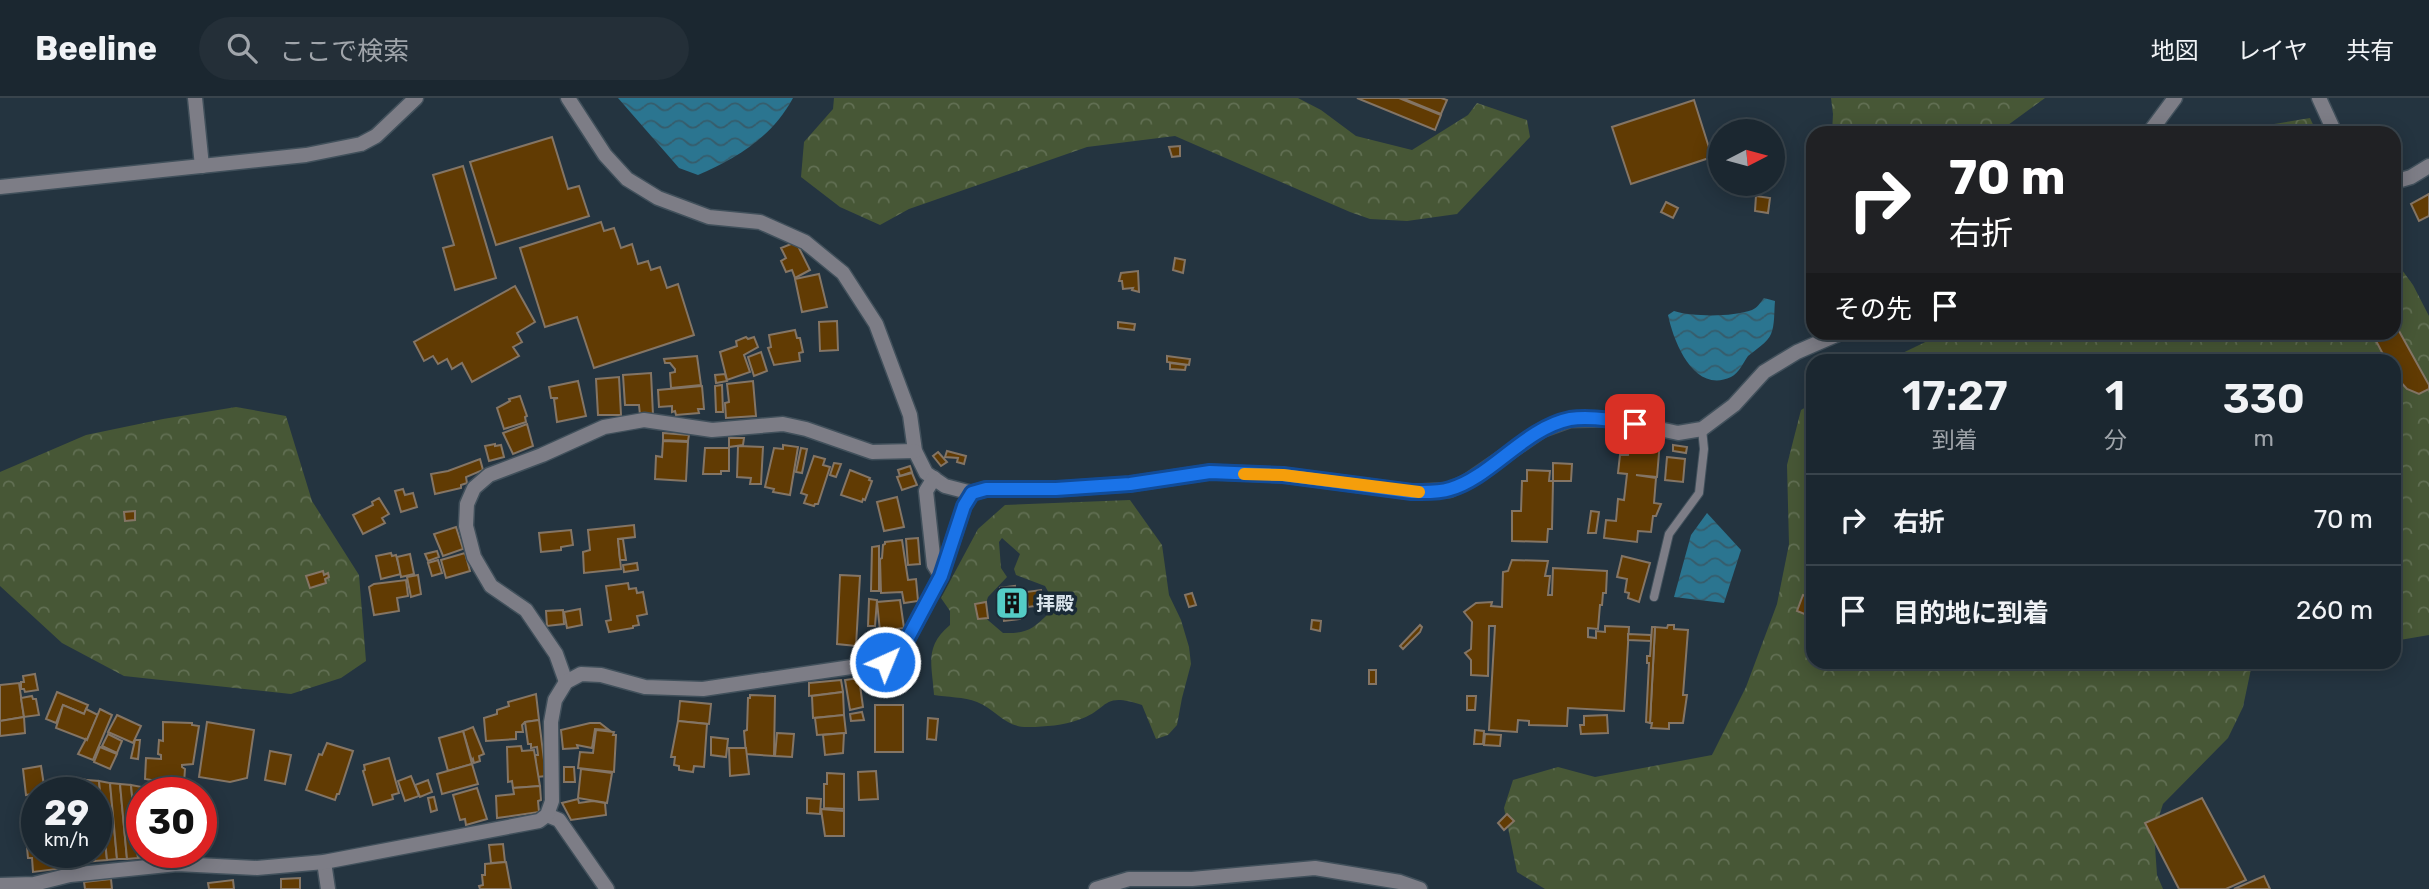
<!DOCTYPE html>
<html lang="ja">
<meta charset="utf-8">
<style>
:root{--surface:#1b2730;--page:#242f38;--text:#f1f3f6;--muted:#a0a5ab;--line:#39444c}
body{margin:0;font-family:Rubik,"Noto Sans JP",sans-serif;background:var(--page);color:var(--text);height:100vh;display:flex;flex-direction:column;font-size:26px;white-space:nowrap}
*{box-sizing:border-box;margin:0}
p{font-size:23px;color:var(--muted)}
.icon{flex:none;width:38px;height:38px;fill:none;stroke:currentColor;stroke-width:2;stroke-linecap:round;stroke-linejoin:round}
.map{position:relative;flex:1;overflow:hidden}
.panel{position:absolute;left:1806px;top:256px;width:595px;height:315px;display:flex;flex-direction:column;background:var(--surface);border-radius:21px;box-shadow:0 4px 18px #0003,0 0 0 2px var(--line)}
.panel>*{flex:none}
.top-card{position:absolute;left:1806px;top:28px;width:595px;height:214px;border-radius:21px;box-shadow:0 4px 18px #0003,0 0 0 2px var(--line);background:#202124;color:#fff;overflow:hidden}
.needle{width:46px;rotate:84deg}
.fabs{position:absolute;left:1708px;top:21px;display:grid;gap:14px}
.fabs a{display:grid;place-items:center;width:77px;height:77px;border-radius:50%;background:var(--surface);box-shadow:0 4px 18px #0003,0 0 0 2px var(--line);font-size:35px}
.speed{position:absolute;left:21px;top:679px;display:flex;gap:14px;font-size:35px;font-weight:700;text-align:center}
.speed>*{display:grid;place-content:center;width:91px;height:91px;border-radius:50%;background:var(--surface);box-shadow:0 4px 18px #0003,0 0 0 2px var(--line);line-height:1}
.speed small{font-size:18px;font-weight:400}
.speed .limit{border:10px solid #d22;background:#fff;color:#111}
.pin{position:absolute;display:grid;place-items:center;width:60px;height:60px;color:#fff;margin:-30px;border-radius:14px;box-shadow:0 4px 10px #0006}
.me{position:absolute;width:77px;margin:-38px;rotate:44deg;stroke-linejoin:round;filter:drop-shadow(0 0 5px #0008)}
.turn{display:flex;align-items:center;gap:24px;height:147px;padding:0 28px;font-size:32px}
.turn .icon{width:91px;height:91px;stroke-width:2.5}
.turn b{display:block;font-size:49px;line-height:60px}
.then{display:flex;align-items:center;height:66px;padding:0 28px;background:#0003;gap:14px;font-size:26px}
.eta{display:flex;justify-content:space-evenly;align-items:center;height:119px;text-align:center}
.eta b{font-size:42px;font-weight:600;line-height:49px}
ul{padding:0;list-style:none}
li{display:flex;align-items:center;gap:21px;height:91px;padding:0 28px;border-top:2px solid var(--line)}
li div{flex:1}
li b{display:block;font-size:26px}
li em{font-style:normal}
header{display:flex;align-items:center;gap:42px;box-sizing:border-box;height:98px;padding:0 35px;background:var(--surface);border-bottom:2px solid var(--line)}
header strong{font-size:33px}
nav{display:flex;gap:38px;margin-inline-start:auto;font-size:24px}
.search{width:490px;height:63px;background:var(--page);display:flex;align-items:center;gap:18px;box-sizing:border-box;padding:0 24px;border-radius:38px;color:var(--muted);font-size:26px}
.map>svg:first-child{display:block}
</style>
<header>
<strong>Beeline</strong>
<div class="search"><svg class="icon" aria-label="search" viewBox="0 0 24 24"><circle cx="10" cy="10" r="6"/><path d="M15 15l6 6"/></svg>ここで検索</div>
<nav><a>地図</a><a>レイヤ</a><a>共有</a></nav>
</header>
<div class="map">
<svg width="2429" height="791" viewBox="0 0 2429 791">
<defs>
<pattern id="forest-crowns" width="20" height="18" patternUnits="userSpaceOnUse" patternTransform="scale(1.75)"><rect width="20" height="18" fill="#475736"/><path d="M2 6a3 3 0 1 1 6 0M12 15a3 3 0 1 1 6 0" fill="none" stroke="#616f53"/></pattern>
<pattern id="water-waves" width="16" height="10" patternUnits="userSpaceOnUse" patternTransform="scale(1.75)"><rect width="16" height="10" fill="#2b7590"/><path d="M0 5q4-4 8 0t8 0" fill="none" stroke="#365c6b"/></pattern>
</defs>
<rect width="100%" height="100%" fill="#243440"/>
<g fill="url(#forest-crowns)" fill-rule="evenodd">
<polygon points="834,0 1298,0 1321,12 1356,38 1412,52 1468,17 1477,5 1527,22 1530,39 1457,116 1407,123 1370,121 1350,114 1175,38 1087,49 909,111 880,127 840,109 801,79 804,44 833,11"/>
<polygon points="1831,0 2045,0 1997,35 1832,35 1833,16"/>
<polygon points="2310,20 2317,35 2219,35"/>
<polygon points="2394,161 2413,187 2429,218 2429,537 2394,543 2394,262 1888,262 1944,235 2394,234"/>
<polygon points="1813,305 1813,564 2288,564 2251,571 2243,609 2228,640 2163,706 2154,734 2157,777 2163,791 1545,791 1517,774 1504,710 1513,682 1558,669 1595,679 1712,657 1746,589 1777,506 1789,446 1787,367 1801,312"/>
<polygon points="236,309 286,318 312,403 359,477 366,563 341,580 291,596 124,578 62,545 0,488 0,374 86,337 163,321"/>
<path d="M1130 402 1162 447 1169 497 1181 522 1189 549 1191 566 1182 600 1177 627 1168 637 1156 641 1142 607C1100 593 1110 612 1078 622 1064 627 1045 629 1029 629 1005 630 997 612 977 604 964 599 947 599 934 597 932 566 924 549 950 527V513L941 500 978 431 1005 407ZM1002 440 1020 456 1014 471 1016 477 1045 488 1050 497V514C1033 531 1027 536 1003 535L982 517 988 499 1007 479 1001 470 999 444Z"/>
</g>
<g fill="url(#water-waves)">
<path d="M618 0H793C772 39 737 60 698 77L679 70Z"/>
<path d="M1764 200 1775 203C1774 213 1775 227 1771 236 1768 244 1755 252 1748 258 1743 265 1739 275 1731 279 1694 296 1674 245 1668 217L1674 213C1693 219 1733 219 1752 212 1757 210 1760 205 1764 200Z"/>
<polygon points="1707,415 1741,452 1724,505 1674,499 1691,437"/>
</g>
<g fill="#613b03" stroke="#847565" stroke-width="2">
<polygon points="1357,0 1399,0 1441,17 1435,32"/>
<polygon points="1402,0 1441,0 1447,2 1441,16"/>
<polygon points="1694,2 1712,59 1631,86 1612,29"/>
<polygon points="552,39 568,91 579,88 589,118 496,147 470,64"/>
<polygon points="1180,48 1180,58 1172,59 1169,49"/>
<polygon points="463,68 496,180 455,192 443,150 454,147 433,77"/>
<polygon points="2429,96 2429,118 2419,123 2411,106"/>
<polygon points="1756,98 1770,100 1768,115 1755,113"/>
<polygon points="1666,104 1678,110 1673,120 1661,114"/>
<polygon points="601,124 604,133 614,130 621,150 632,146 638,166 648,163 651,172 660,169 667,190 678,186 694,237 594,270 577,219 545,229 520,150"/>
<polygon points="796,144 810,172 795,180 792,172 786,174 781,163 786,160 781,150"/>
<polygon points="1175,160 1185,162 1183,175 1173,172"/>
<polygon points="1138,173 1139,194 1132,192 1133,190 1123,191 1122,183 1119,183 1121,175"/>
<polygon points="819,176 827,209 802,214 795,181"/>
<polygon points="515,188 535,224 517,235 522,244 513,249 519,258 472,284 462,265 452,271 447,261 438,266 433,258 424,263 414,244"/>
<polygon points="837,223 838,252 820,253 819,224"/>
<polygon points="1118,224 1135,226 1134,232 1118,230"/>
<polygon points="2394,224 2429,287 2429,291 2419,296 2407,291 2397,280 2394,276 2394,262 2386,262 2374,239 2373,234 2394,234"/>
<polygon points="795,232 797,240 800,240 803,254 799,255 800,263 774,267 768,250 771,249 769,237"/>
<polygon points="746,239 748,241 754,239 758,249 744,257 750,274 727,282 720,254 737,248 736,243"/>
<polygon points="761,254 767,273 754,278 748,259"/>
<polygon points="697,258 701,287 671,290 670,275 675,274 675,271 670,265 665,265 664,261"/>
<polygon points="1167,258 1190,261 1189,267 1167,264"/>
<polygon points="1170,265 1186,267 1185,272 1170,271"/>
<polygon points="651,275 653,317 640,317 639,307 625,307 623,277"/>
<polygon points="725,276 727,283 716,285 715,277"/>
<polygon points="619,279 621,317 598,317 596,281"/>
<polygon points="578,283 586,318 557,324 554,301 558,300 551,300 549,289"/>
<polygon points="753,283 756,318 726,320 725,305 729,304 727,286"/>
<polygon points="722,287 723,314 716,314 715,288"/>
<polygon points="702,288 704,311 698,311 699,315 676,317 675,313 672,314 672,308 659,309 658,292"/>
<polygon points="520,298 527,318 525,319 526,324 504,331 497,310 510,303 509,301"/>
<polygon points="527,326 533,348 513,356 503,335"/>
<polygon points="663,335 689,337 688,343 663,342"/>
<polygon points="729,340 744,340 743,347 729,349"/>
<polygon points="1630,340 1660,343 1657,379 1636,377 1656,380 1654,405 1661,406 1656,418 1653,418 1651,434 1638,433 1637,444 1604,440 1606,422 1616,423 1618,401 1624,402 1627,376 1618,375 1620,357 1628,357"/>
<polygon points="663,343 688,344 686,383 655,381 656,358 662,359"/>
<polygon points="495,346 495,348 501,347 504,359 489,363 485,348"/>
<polygon points="783,347 798,349 790,397 773,394 774,391 765,389 774,350 783,351"/>
<polygon points="1673,347 1687,349 1686,355 1673,353"/>
<polygon points="738,348 763,349 761,386 750,386 751,380 737,379"/>
<polygon points="705,350 729,350 729,373 721,373 721,376 703,376"/>
<polygon points="801,350 807,351 802,375 796,374"/>
<polygon points="947,353 966,358 964,366 957,364 958,360 945,359"/>
<polygon points="938,354 947,364 941,368 933,358"/>
<polygon points="814,358 825,361 823,367 830,369 818,406 815,406 814,408 804,405 807,397 801,395"/>
<polygon points="1667,359 1685,361 1683,384 1665,382"/>
<polygon points="480,361 483,372 466,379 467,385 461,387 461,390 435,396 431,376 448,373"/>
<polygon points="834,365 841,366 836,379 830,377"/>
<polygon points="1553,365 1572,366 1571,383 1553,383"/>
<polygon points="910,368 912,374 900,378 898,372"/>
<polygon points="850,372 870,380 869,382 872,383 865,402 863,401 862,404 841,397"/>
<polygon points="1527,372 1550,373 1549,383 1553,383 1552,431 1548,431 1547,444 1512,443 1512,413 1521,413 1522,383 1527,383"/>
<polygon points="912,375 917,387 902,392 897,379"/>
<polygon points="403,391 405,397 413,395 417,409 401,414 395,393"/>
<polygon points="897,399 904,429 884,433 877,404"/>
<polygon points="379,400 389,416 382,420 385,425 363,436 353,417 373,407 372,404"/>
<polygon points="135,413 135,422 125,423 124,414"/>
<polygon points="1591,413 1599,414 1596,435 1588,435"/>
<polygon points="634,427 635,439 618,441 621,471 584,475 583,454 590,452 588,432"/>
<polygon points="456,429 463,451 443,458 434,436"/>
<polygon points="571,432 573,447 561,449 561,452 541,454 539,435"/>
<polygon points="918,440 920,466 908,467 906,441"/>
<polygon points="618,441 623,441 626,462 620,462"/>
<polygon points="902,442 908,482 916,481 918,503 904,505 902,494 881,495 880,461 882,460 883,447 885,446 885,444"/>
<polygon points="879,448 879,493 871,493 872,449"/>
<polygon points="437,453 439,459 428,463 425,456"/>
<polygon points="391,455 392,458 396,457 401,476 381,481 376,458"/>
<polygon points="465,455 470,473 446,480 441,462"/>
<polygon points="410,456 414,476 401,479 397,459"/>
<polygon points="1622,458 1650,465 1639,504 1628,500 1629,495 1625,494 1627,481 1617,479"/>
<polygon points="438,462 442,475 432,478 428,465"/>
<polygon points="1512,462 1548,463 1545,478 1550,478 1548,497 1552,497 1553,470 1607,473 1606,495 1603,495 1602,507 1600,507 1598,531 1588,530 1588,539 1596,540 1596,533 1605,534 1605,528 1629,529 1624,613 1568,610 1567,628 1529,627 1529,623 1518,622 1517,634 1489,632 1495,528 1489,528 1488,578 1471,577 1471,562 1465,555 1471,551 1472,524 1464,514 1476,505 1492,504 1491,508 1502,509 1503,474 1508,473"/>
<polygon points="637,465 638,472 624,474 623,467"/>
<polygon points="323,473 324,477 328,475 329,479 325,481 326,485 310,490 306,478"/>
<polygon points="418,477 421,496 411,499 407,479"/>
<polygon points="840,477 860,478 856,548 837,546"/>
<polygon points="406,482 408,498 397,500 399,513 374,517 369,489 374,486"/>
<polygon points="628,485 629,491 636,490 637,495 643,494 647,516 637,518 639,527 633,528 633,530 609,534 606,523 611,522 606,488"/>
<polygon points="1015,488 1016,497 1024,496 1026,510 1018,511 1020,521 1004,523 1003,513 1000,513 1000,490"/>
<polygon points="1041,492 1043,507 1028,509 1026,494"/>
<polygon points="1192,495 1196,507 1189,509 1185,497"/>
<polygon points="1803,497 1813,501 1807,517 1797,513"/>
<polygon points="869,501 877,502 875,528 868,528"/>
<polygon points="900,502 904,530 880,533 877,504"/>
<polygon points="986,504 988,520 978,521 975,506"/>
<polygon points="580,511 582,527 567,530 564,514"/>
<polygon points="563,512 564,526 547,528 546,513"/>
<polygon points="1312,522 1321,523 1320,533 1311,531"/>
<polygon points="1420,527 1422,529 1420,534 1403,551 1400,548"/>
<polygon points="1668,527 1674,527 1674,531 1688,532 1683,597 1687,597 1683,625 1669,625 1669,631 1651,630 1652,625 1650,625 1655,529 1667,530"/>
<polygon points="1652,529 1655,529 1650,625 1646,624 1649,565 1647,565 1647,558 1650,558"/>
<polygon points="869,534 878,534 876,549 868,549"/>
<polygon points="1628,536 1651,537 1651,543 1628,542"/>
<rect x="1369" y="572" width="7" height="14"/>
<polygon points="35,576 38,592 25,594 24,591 21,591 21,584 24,584 23,578"/>
<polygon points="859,580 863,609 850,612 845,582"/>
<polygon points="841,582 843,594 809,598 809,585"/>
<polygon points="19,585 24,619 0,623 0,587"/>
<polygon points="57,594 88,607 84,616 63,607 56,625 46,621"/>
<polygon points="843,594 844,617 813,620 812,598"/>
<polygon points="536,596 539,622 525,624 522,627 523,634 516,634 516,641 486,643 484,620 497,616 497,612 509,608 508,604"/>
<polygon points="750,597 775,598 774,658 746,656 744,633 747,632 748,600 750,600"/>
<polygon points="32,598 33,601 36,601 39,617 24,619 21,600"/>
<polygon points="1467,598 1476,598 1475,612 1467,612"/>
<polygon points="680,603 711,606 709,626 678,623"/>
<polygon points="63,607 84,616 86,611 98,617 87,642 56,630"/>
<rect x="875" y="607" width="28" height="47"/>
<polygon points="100,611 112,617 93,662 78,656 86,641 87,642"/>
<polygon points="862,614 864,622 851,623 850,616"/>
<polygon points="117,617 141,628 133,645 108,634"/>
<polygon points="844,617 846,635 817,637 815,620"/>
<polygon points="1607,617 1608,635 1581,636 1580,627 1584,627 1584,618"/>
<polygon points="24,619 25,635 0,638 0,623"/>
<polygon points="928,620 938,621 936,642 927,641"/>
<polygon points="539,622 546,678 537,679 535,657 538,657 537,649 531,650 531,646 528,646 525,624"/>
<polygon points="678,623 707,626 704,669 694,668 693,674 679,672 679,668 674,667 675,659 671,659"/>
<polygon points="163,624 192,625 192,627 199,628 193,666 182,667 182,669 185,671 184,685 175,684 175,686 145,681 146,660 161,661 161,657 158,656 159,642 163,643"/>
<polygon points="207,624 254,632 247,680 230,684 199,679"/>
<polygon points="590,625 600,625 609,632 595,631 592,650 577,647 578,650 563,651 561,632"/>
<polygon points="473,629 484,656 479,658 480,663 474,665 473,661 472,663 463,633"/>
<polygon points="596,632 614,634 613,637 616,637 614,674 578,670 580,654 593,655"/>
<polygon points="1475,632 1484,633 1483,646 1474,646"/>
<polygon points="463,633 472,666 448,673 439,640"/>
<polygon points="777,635 794,636 792,659 775,658"/>
<polygon points="844,635 843,655 825,657 823,637"/>
<polygon points="108,636 122,643 117,655 102,648"/>
<polygon points="1485,636 1501,637 1500,648 1484,647"/>
<polygon points="711,639 728,641 726,659 711,657"/>
<polygon points="135,642 140,642 138,661 131,660"/>
<polygon points="327,645 353,653 339,696 337,696 335,702 306,692 319,656 322,657"/>
<polygon points="521,648 522,653 534,652 540,688 513,690 512,683 508,684 507,649"/>
<polygon points="100,649 117,656 110,671 94,664"/>
<polygon points="729,650 746,650 749,676 730,678"/>
<polygon points="270,653 291,657 285,686 265,682"/>
<polygon points="389,660 399,695 392,697 393,701 373,707 363,673 365,672 364,667"/>
<polygon points="472,666 478,686 442,696 437,676"/>
<polygon points="41,668 45,694 26,697 23,671"/>
<polygon points="564,669 574,669 575,684 564,684"/>
<polygon points="581,671 612,675 607,705 578,700"/>
<polygon points="876,673 878,701 859,702 858,674"/>
<polygon points="827,675 844,676 844,711 824,710 824,686 827,686"/>
<polygon points="411,678 419,698 405,703 398,683"/>
<polygon points="66,679 77,680 78,695 68,695"/>
<polygon points="77,680 87,682 89,695 78,695"/>
<polygon points="87,682 99,683 107,762 95,763 96,695 89,695"/>
<polygon points="428,682 432,694 420,699 415,687"/>
<polygon points="99,683 110,685 117,761 107,762"/>
<polygon points="110,685 120,686 127,761 117,761"/>
<polygon points="120,686 131,687 138,760 127,761"/>
<polygon points="131,687 142,689 142,754 148,754 149,759 138,760"/>
<polygon points="540,688 541,702 538,703 539,714 497,720 496,698 514,696 513,690"/>
<polygon points="477,690 487,721 466,727 465,721 460,722 453,697"/>
<polygon points="434,699 437,712 431,714 428,700"/>
<polygon points="807,700 821,701 820,716 807,715"/>
<polygon points="2202,700 2246,782 2226,791 2179,791 2145,725"/>
<polygon points="578,701 579,705 593,703 605,705 606,717 571,722 562,705"/>
<polygon points="821,711 844,713 844,738 825,738"/>
<polygon points="1507,716 1514,723 1504,732 1498,725"/>
<polygon points="37,724 37,754 55,754 57,771 33,774 32,760 28,760 26,739 30,738 29,727 36,727"/>
<polygon points="503,746 505,764 491,765 489,747"/>
<polygon points="73,754 84,754 85,764 74,765"/>
<polygon points="84,754 95,754 95,763 85,764"/>
<polygon points="506,764 511,791 480,791 479,788 483,787 482,777 485,777 485,766"/>
<polygon points="2264,778 2270,791 2234,791"/>
<polygon points="300,780 300,791 281,791 281,781"/>
<polygon points="111,781 112,791 85,791 84,784"/>
<polygon points="233,782 234,791 209,791 208,785"/>
</g>
<g fill="none" stroke-linecap="round" stroke-linejoin="round">
<defs>
<polyline id="lane" points="1654,499 1669,436 1699,395 1704,351 1702,331"/>
<g id="street">
<polyline points="195,0 202,68"/>
<polyline points="568,0 605,57 627,81 658,100 709,119 760,124 805,144 843,175 876,226 910,317 915,353 926,375 945,388 972,395 986,391 1057,391 1130,386 1210,374 1283,377 1412,394 1450,392 1468,383 1542,332 1570,322 1613,321 1678,335 1702,331 1734,307 1764,274 1797,254 1843,234"/>
<polyline points="2319,0 2335,35"/>
<polyline points="2149,35 2175,0"/>
<polyline points="2394,84 2411,79 2429,68"/>
<polyline points="0,89 306,57 361,46 376,38 416,0"/>
<polyline points="934,380 926,393 934,467 941,478"/>
<polyline points="566,584 556,556 526,512 491,488 474,459 466,428 467,406 474,390 489,377 542,357 604,329 644,322 712,332 783,326 806,331 872,354 915,353"/>
<polyline points="547,717 559,722 607,791"/>
<polyline points="324,764 328,791"/>
<polyline points="0,787 34,786 70,777 177,766 257,770 324,764 539,723 547,717 552,703 551,624 555,602 566,584 581,576 601,577 645,589 703,591 885,564 901,553 941,478 964,408 972,395"/>
<polyline points="1096,791 1129,781 1192,781 1315,770 1400,784 1420,791"/>
</g>
</defs>
<use href="#lane" stroke="#41505b" stroke-width="10"/>
<use href="#street" stroke="#41505b" stroke-width="17"/>
<use href="#lane" stroke="#7d7d86" stroke-width="8"/>
<use href="#street" stroke="#7d7d86" stroke-width="14"/>
</g>
<g fill="none" stroke-linecap="round" stroke-linejoin="round">
<defs>
<path id="route" d="M885 564 901 553 941 478 964 408 972 395 986 391H1056L1130 386 1210 374 1283 377 1412 394C1424 394 1438 395 1450 391 1490 380 1525 330 1570 321 1591 318 1615 322 1635 326"/>
</defs>
<use href="#route" stroke="#114b97" stroke-width="18"/>
<use href="#route" stroke="#1a73e8" stroke-width="12"/>
<polyline stroke="#f59e0b" stroke-width="12" points="1244,376 1283,377 1419,394"/>
</g>
<defs>
<symbol id="building-square" viewBox="-11 -11 22 22"><rect x="-9" y="-9" width="18" height="18" rx="4" fill="#54cdc6" stroke="#1a2a36"/><path d="M-4-6H4V6H1V3H-1V6H-4ZM-2.5-4.3h1.7v1.8h-1.7ZM.8-4.3h1.7v1.8H.8ZM-2.5-1h1.7V.8h-1.7ZM.8-1h1.7V.8H.8Z" fill="#111"/></symbol>
</defs>
<g fill-rule="evenodd">
<use href="#building-square" x="993" y="486" width="38" height="38"/>
</g>
<g text-anchor="middle" dominant-baseline="central" stroke-width="7" stroke-linejoin="round" paint-order="stroke">
<g font-size="19" font-weight="bold" fill="#dae4eb" stroke="#1a2a36" text-anchor="start">
<text x="1036" y="505">拝殿</text>
</g>
</g>
</svg>
<div class="fabs">
<a><svg class="needle" viewBox="-14 -14 28 28"><path d="M0-13l5 13h-10z" fill="#e53935"/><path d="M0 13l5-13h-10z" fill="#a0a5ab"/></svg></a>
</div>
<div class="speed"><div>29<small>km/h</small></div><div class="limit">30</div></div>
<div class="pin" style="left:1635px;top:326px;background:#d93025"><svg class="icon" aria-label="arrive" viewBox="0 0 24 24"><path d="M6 21V4h12l-3 4 3 4H6"/></svg></div>
<svg class="me" style="left:885px;top:564px" viewBox="-20 -20 40 40"><circle r="17" fill="#1a73e8" stroke="#fff" stroke-width="3"/><path d="M0-11L8 9 0 5-8 9z" fill="#fff"/></svg>
<div class="top-card">
<div class="turn"><svg class="icon" aria-label="right" viewBox="0 0 24 24"><path d="M7 20v-9h11M14 6l5 5-5 5"/></svg><div><b>70 m</b>右折</div></div>
<div class="then">その先<svg class="icon" aria-label="arrive" viewBox="0 0 24 24"><path d="M6 21V4h12l-3 4 3 4H6"/></svg></div>
</div>
<section class="panel">
<div class="eta">
<div><b>17:27</b><p>到着</p></div>
<div><b>1</b><p>分</p></div>
<div><b>330</b><p>m</p></div>
</div>
<ul>
<li><svg class="icon" aria-label="right" viewBox="0 0 24 24"><path d="M7 20v-9h11M14 6l5 5-5 5"/></svg><div><b>右折</b></div><em>70 m</em></li>
<li><svg class="icon" aria-label="arrive" viewBox="0 0 24 24"><path d="M6 21V4h12l-3 4 3 4H6"/></svg><div><b>目的地に到着</b></div><em>260 m</em></li>
</ul>
</section>
</div>
